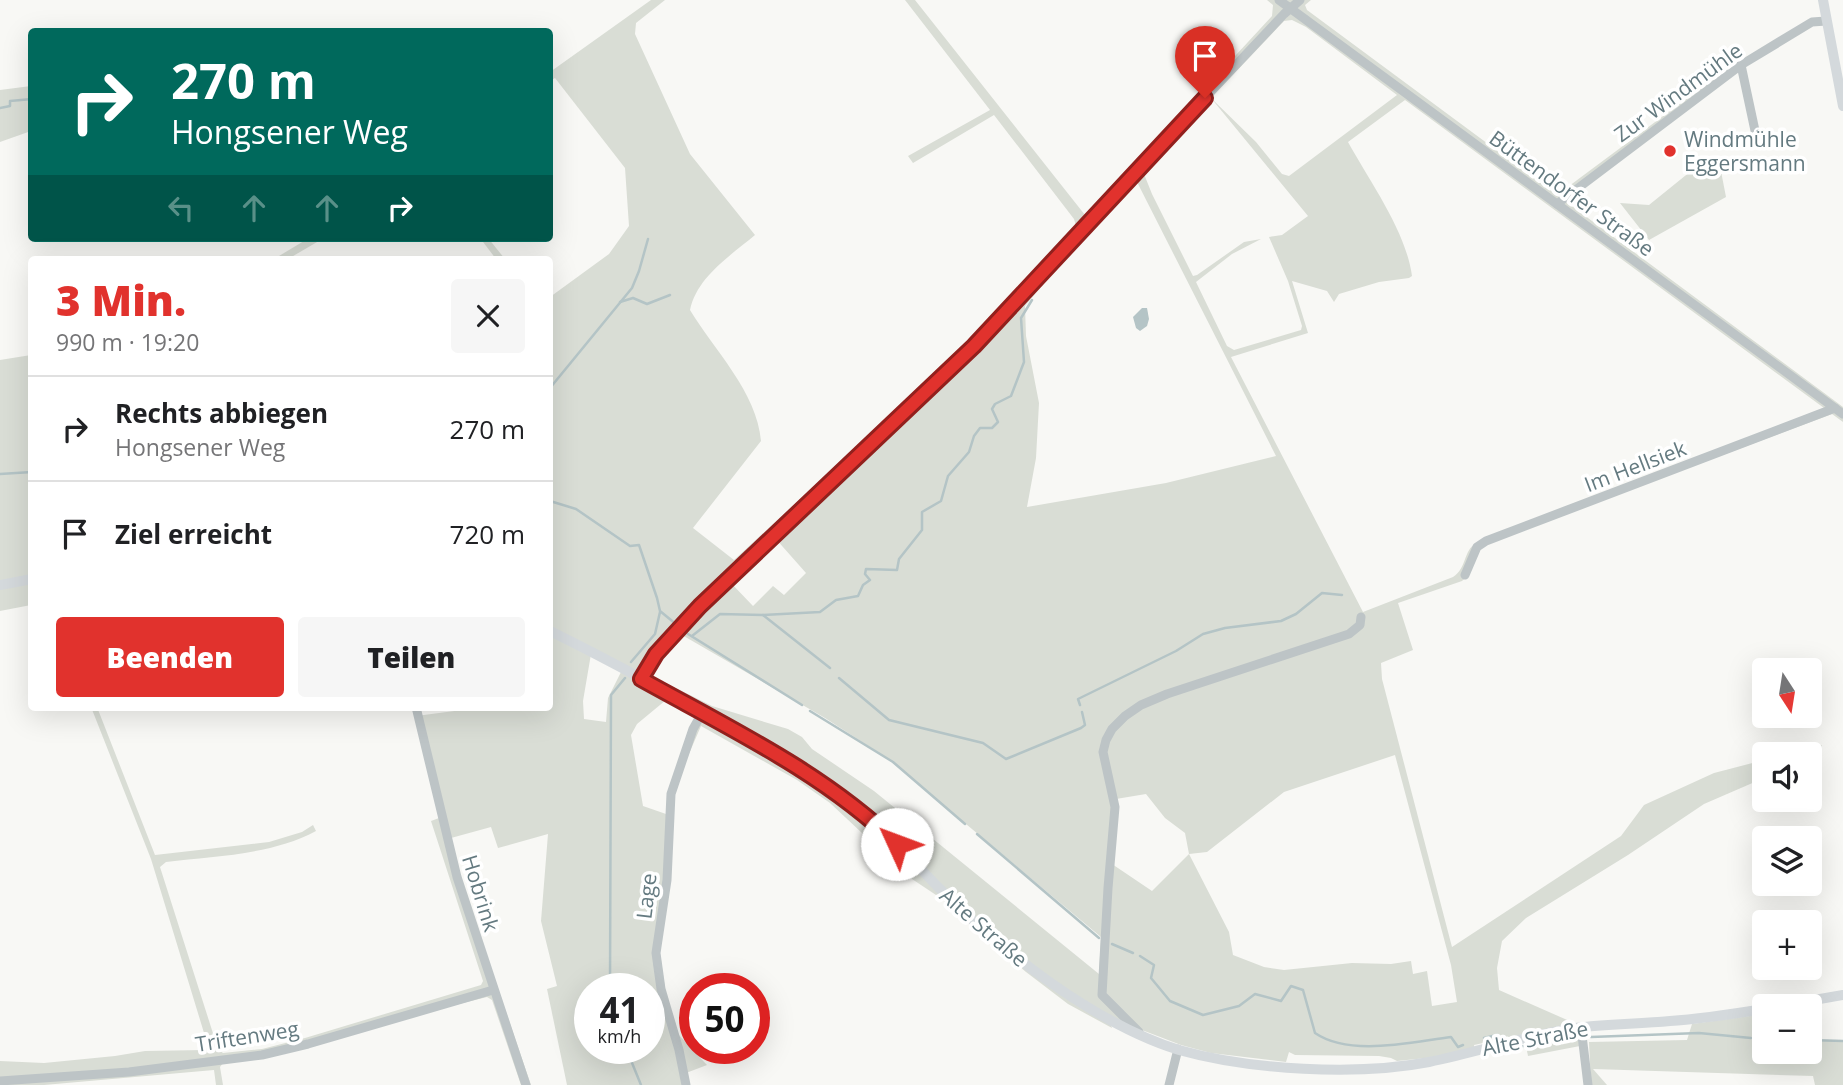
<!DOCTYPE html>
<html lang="de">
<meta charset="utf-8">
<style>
:root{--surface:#fff;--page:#f6f6f6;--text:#202124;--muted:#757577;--line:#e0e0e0;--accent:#e1322d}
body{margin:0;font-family:"Open Sans",sans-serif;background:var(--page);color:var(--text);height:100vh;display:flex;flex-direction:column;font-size:26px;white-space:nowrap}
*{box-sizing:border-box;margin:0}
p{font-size:23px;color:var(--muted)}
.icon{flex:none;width:38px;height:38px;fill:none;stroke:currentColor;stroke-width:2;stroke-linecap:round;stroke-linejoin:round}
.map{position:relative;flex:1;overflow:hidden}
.side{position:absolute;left:28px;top:256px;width:525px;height:455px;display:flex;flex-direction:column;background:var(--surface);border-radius:7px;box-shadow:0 7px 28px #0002}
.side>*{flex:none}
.guide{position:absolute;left:28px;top:28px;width:525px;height:214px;border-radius:7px;box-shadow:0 7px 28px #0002;background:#00695c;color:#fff;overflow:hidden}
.needle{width:46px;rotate:168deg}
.fabs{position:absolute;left:1752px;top:658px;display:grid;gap:14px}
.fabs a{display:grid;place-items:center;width:70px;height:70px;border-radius:7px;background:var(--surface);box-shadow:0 7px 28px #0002;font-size:35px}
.speed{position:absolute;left:574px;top:973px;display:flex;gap:14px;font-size:35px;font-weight:700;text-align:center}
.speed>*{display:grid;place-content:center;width:91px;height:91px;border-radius:50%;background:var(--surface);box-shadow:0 7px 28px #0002;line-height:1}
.speed small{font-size:18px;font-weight:400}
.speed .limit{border:10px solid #d22;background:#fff;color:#111}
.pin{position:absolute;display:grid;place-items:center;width:60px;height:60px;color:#fff;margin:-72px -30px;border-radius:50% 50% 50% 0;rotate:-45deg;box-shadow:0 0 7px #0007}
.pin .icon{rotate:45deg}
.me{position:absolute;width:77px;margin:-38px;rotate:313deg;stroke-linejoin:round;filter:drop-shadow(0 0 5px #0008)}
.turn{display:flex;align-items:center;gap:24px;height:147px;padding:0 28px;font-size:32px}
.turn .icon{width:91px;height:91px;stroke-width:2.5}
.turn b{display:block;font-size:49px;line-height:60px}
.lanes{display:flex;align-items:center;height:66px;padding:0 28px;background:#0003;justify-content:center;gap:35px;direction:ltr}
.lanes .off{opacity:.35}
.round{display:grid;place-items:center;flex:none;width:74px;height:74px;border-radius:7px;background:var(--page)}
.headline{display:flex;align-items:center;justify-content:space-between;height:119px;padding:0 28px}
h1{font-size:42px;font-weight:800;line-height:52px;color:var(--accent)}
.primary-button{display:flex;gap:14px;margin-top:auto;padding:14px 28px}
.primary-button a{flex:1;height:80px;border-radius:7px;background:var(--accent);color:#fff;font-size:28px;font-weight:800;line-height:80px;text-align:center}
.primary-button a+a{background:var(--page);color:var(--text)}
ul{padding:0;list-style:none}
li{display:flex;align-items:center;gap:21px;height:105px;padding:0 28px;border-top:2px solid var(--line)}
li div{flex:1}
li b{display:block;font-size:26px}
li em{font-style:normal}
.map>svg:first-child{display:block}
</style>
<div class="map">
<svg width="1843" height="1085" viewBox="0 0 1843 1085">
<rect width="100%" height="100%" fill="#f8f8f5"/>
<g fill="#d9ddd5" fill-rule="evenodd">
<path d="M651 0H665L636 23 635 34 690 154 755 235C730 256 697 277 690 310 714 350 757 392 761 441L693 528 734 560 971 341 1076 226 1074 219 994 115 913 163 908 156 990 110 905 0H915L1085 215 1091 212 1272 16 1273 5 1267 0H1311L1305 5 1307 10 1557 195 1686 99 1744 58 1565 201 1843 407V422L1832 414 1487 543C1473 553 1475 571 1462 581L1398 603 1413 650 1381 663 1382 679 1452 947 1621 836 1644 805 1714 773 1764 760V778L1704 804 1628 855 1526 918 1502 941 1497 968 1499 990 1574 1023 1474 1045 1475 1053 1397 1061 1391 1058 1379 1056 1295 1055 1289 1052 1286 1062 1211 1053 1181 1045 1108 1017 1112 1028 1068 1004 1026 972 939 897 909 877 830 803 797 780 701 726 678 779 674 796 660 953 665 989 677 1033 707 1065 686 1073 688 1085H567L547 989 557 986 541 921 548 834 498 848 491 827 451 838 464 889 531 1085H521L492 1000 487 997 223 1063 220 1067 223 1085H216L214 1070 44 1085H0V1061L44 1063 115 1056 145 1051 204 1050 208 1046 151 859 91 707H97L155 855 269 842 302 832 313 825 316 831C271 855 216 856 166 862L160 867 218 1049 223 1053 262 1049 305 1038 481 985 483 981 431 821 439 818 416 716 485 707H550V297L609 254 629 226 625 168 555 78 550 81V72ZM1292 20 1306 27 1397 95 1289 176 1282 174 1256 142 1211 98 1284 21ZM1211 98 1308 216 1282 235 1269 237 1288 281 1302 326 1301 330 1234 350 1227 346 1196 282 1232 254 1261 239 1244 242 1197 275 1193 276 1152 194 1144 174ZM1405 100 1824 408 1476 543C1463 551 1467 568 1453 577L1363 612 1231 357 1308 333 1292 281 1327 291 1334 302 1339 294 1379 282 1409 278 1412 276C1406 231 1370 182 1348 142ZM1136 180 1276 456 1166 483 1027 507 1036 458 1039 403 1026 336 1025 306 1078 242ZM775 538 806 573 784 595 773 586 753 606 730 582ZM682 635 825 718 887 758 1101 937 1099 974 874 791 812 749 802 737 788 729 712 706 650 675ZM591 654 621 672 608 698 606 722 584 719 583 701ZM666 700 696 716 672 779 666 814 643 806 631 735 637 724ZM1395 755 1451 965 1457 1002 1432 1006 1427 971 1413 974 1411 961 1391 964 1352 963 1284 970 1264 967 1233 955 1229 932 1189 854 1207 852 1284 792ZM1146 794 1165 818 1185 833 1189 854 1152 891 1112 864 1116 799ZM590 989H649V1048H590Z"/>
<polygon points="31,86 31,131 0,142 0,90"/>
<polygon points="1719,161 1726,197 1649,240 1620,203 1649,205 1696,167"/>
<polygon points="309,238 324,238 288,259 274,259"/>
<polygon points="480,238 488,238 505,259 496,259"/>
<polygon points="31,355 31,605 0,611 0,360"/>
<polygon points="1822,745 1815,761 1810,763 1810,754 1787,754"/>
<polygon points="1764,1014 1764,1052 1810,1052 1810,1040 1843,1041 1843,1085 1815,1085 1813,1076 1593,1069 1607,1085 1591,1085 1589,1042 1687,1040 1692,1024"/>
<polygon points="1578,1033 1580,1046 1528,1056 1525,1041"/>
</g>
<polygon fill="#b4c4c6" points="1142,308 1147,308 1149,319 1147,326 1140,331 1136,328 1133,317"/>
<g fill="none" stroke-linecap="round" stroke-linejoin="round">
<g stroke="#b4c4c6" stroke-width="2.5">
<polyline points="0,108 10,106 10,101 32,99"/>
<polyline points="620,302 633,298 647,304 670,295"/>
<polyline points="550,388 632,288 639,271 648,239"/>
<polyline points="0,474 32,472"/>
<polyline points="550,501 576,509 630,546 639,545 657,598 660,611 677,625"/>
<polyline points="763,615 820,612 836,600 858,596 863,585 870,580 865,574 866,569 897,570 899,559 922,530 922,512 941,501 948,476 969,452 974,436 980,428 992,428 998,422 992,409 995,404 1011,396 1024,362 1021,318 1032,300"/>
<polyline points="688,634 802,705"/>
<polyline points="692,636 720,614 763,615 830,668"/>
<polyline points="631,662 655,634 660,612"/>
<polyline points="839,678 889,720 983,743 1006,759 1081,728 1085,725 1082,712"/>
<polyline points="1080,705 1078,699 1176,651 1203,634 1225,628 1281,621 1296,614 1322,593 1342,595"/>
<polyline points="810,711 893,762 965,824"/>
<polyline points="977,834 1099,938"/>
<polyline points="1112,944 1133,953"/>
<path d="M1140 956 1154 965 1151 978 1170 1001 1203 1015 1239 1006 1255 994 1281 1001 1291 986 1303 990 1315 1033C1350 1057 1411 1042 1451 1037L1458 1047 1463 1045"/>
<polyline points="610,989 611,695 625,678"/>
<polyline points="1591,1037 1699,1033 1751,1038"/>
<polyline points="1484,1038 1497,1035"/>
<polyline points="1757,1039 1764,1039"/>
<polyline points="1810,1040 1843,1041"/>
<polyline points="626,1048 641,1085"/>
<polyline points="1508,1048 1578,1039"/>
</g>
<g stroke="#bdc4c6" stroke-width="9">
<polyline points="1279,0 1843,414"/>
<polyline points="1741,65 1757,140"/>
<polyline points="1557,204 1741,65 1812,22 1826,21"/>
<polyline points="1465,575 1477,547 1486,541 1835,408"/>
<polyline points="641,679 656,654 700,606 974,347 1085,225 1284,14 1300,0"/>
<polyline points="416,707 457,877 526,1085"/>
<polyline points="1581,1027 1588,1085"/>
<polyline points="1139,1032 1102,995 1108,888 1115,807 1103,752 1106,740 1112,729 1125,716 1141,705 1167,694 1349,634 1360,625 1361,617"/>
<polyline points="0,1081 129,1072 262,1055 308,1044 493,990"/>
<polyline points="686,1085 679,1050 661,989 656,953 667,880 671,794 693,729 702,713"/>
<polyline points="1169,1085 1178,1049"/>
</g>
<g stroke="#d4d9dc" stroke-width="10">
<polyline points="1823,0 1843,106"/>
<polyline points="0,585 32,579"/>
<path d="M550 631C619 665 686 702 753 741 782 758 813 774 840 795 877 822 907 855 939 888 1000 950 1095 1024 1179 1050 1250 1070 1357 1076 1429 1062 1478 1052 1525 1036 1575 1028 1606 1024 1638 1024 1670 1021 1701 1019 1733 1014 1764 1009"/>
<polyline points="1780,1006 1843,995"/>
</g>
</g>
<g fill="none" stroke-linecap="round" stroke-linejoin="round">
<defs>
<path id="route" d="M897 844C824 773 729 728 641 679L656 654 700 606 974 346 1205 98"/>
</defs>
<use href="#route" stroke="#92201d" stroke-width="18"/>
<use href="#route" stroke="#e1322d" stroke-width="12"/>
</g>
<circle fill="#e1322d" stroke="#fff" stroke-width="2.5" cx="1670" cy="151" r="7"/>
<g text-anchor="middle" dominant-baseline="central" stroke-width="7" stroke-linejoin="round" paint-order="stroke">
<g font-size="21" fill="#647a80" stroke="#fff">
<text transform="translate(1678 92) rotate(-36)">Zur Windmühle</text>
<text transform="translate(1572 193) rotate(36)">Büttendorfer Straße</text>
<text transform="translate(1635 466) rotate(-21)">Im Hellsiek</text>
<text transform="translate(481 893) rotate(73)">Hobrink</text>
<text transform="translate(646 896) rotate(-83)">Lage</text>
<text transform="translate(984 927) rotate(41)">Alte Straße</text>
<text transform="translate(247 1036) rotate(-9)">Triftenweg</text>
<text transform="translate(1535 1038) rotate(-11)">Alte Straße</text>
</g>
<g font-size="21" fill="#647a80" stroke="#fff" text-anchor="start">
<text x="1684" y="139">Windmühle<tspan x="1684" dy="24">Eggersmann</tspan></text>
</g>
</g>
</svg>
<div class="fabs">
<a><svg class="needle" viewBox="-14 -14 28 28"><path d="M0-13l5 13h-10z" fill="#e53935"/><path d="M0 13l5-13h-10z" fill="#757577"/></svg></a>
<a><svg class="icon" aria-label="sound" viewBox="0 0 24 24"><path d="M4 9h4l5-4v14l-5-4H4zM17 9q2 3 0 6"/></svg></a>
<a><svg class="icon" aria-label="layers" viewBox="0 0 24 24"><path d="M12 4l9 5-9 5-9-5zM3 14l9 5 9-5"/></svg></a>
<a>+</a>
<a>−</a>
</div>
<div class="speed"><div>41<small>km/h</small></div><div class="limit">50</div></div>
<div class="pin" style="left:1205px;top:98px;background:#d93025"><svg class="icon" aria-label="arrive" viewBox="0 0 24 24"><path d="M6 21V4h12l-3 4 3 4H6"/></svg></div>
<svg class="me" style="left:897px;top:844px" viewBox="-20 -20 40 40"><circle r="19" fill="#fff"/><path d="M0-13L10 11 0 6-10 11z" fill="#e1322d"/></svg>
<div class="guide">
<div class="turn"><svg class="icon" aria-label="right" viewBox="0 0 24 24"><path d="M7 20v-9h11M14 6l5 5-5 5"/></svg><div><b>270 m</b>Hongsener Weg</div></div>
<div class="lanes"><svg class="icon off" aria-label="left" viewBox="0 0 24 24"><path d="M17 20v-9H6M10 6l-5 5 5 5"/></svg><svg class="icon off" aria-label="ahead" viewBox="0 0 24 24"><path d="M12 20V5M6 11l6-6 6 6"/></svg><svg class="icon off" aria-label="ahead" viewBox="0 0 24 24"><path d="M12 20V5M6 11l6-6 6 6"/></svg><svg class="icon" aria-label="right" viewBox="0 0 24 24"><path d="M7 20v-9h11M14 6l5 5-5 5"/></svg></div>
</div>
<section class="side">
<div class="headline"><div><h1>3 Min.</h1><p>990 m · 19:20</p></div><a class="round"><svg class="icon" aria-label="close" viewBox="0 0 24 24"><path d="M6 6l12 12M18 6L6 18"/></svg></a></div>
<ul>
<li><svg class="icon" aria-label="right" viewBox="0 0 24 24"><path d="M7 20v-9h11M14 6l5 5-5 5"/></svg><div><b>Rechts abbiegen</b><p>Hongsener Weg</p></div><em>270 m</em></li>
<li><svg class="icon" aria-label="arrive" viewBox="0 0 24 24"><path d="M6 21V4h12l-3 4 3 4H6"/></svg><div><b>Ziel erreicht</b></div><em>720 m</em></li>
</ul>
<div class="primary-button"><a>Beenden</a><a>Teilen</a></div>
</section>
</div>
